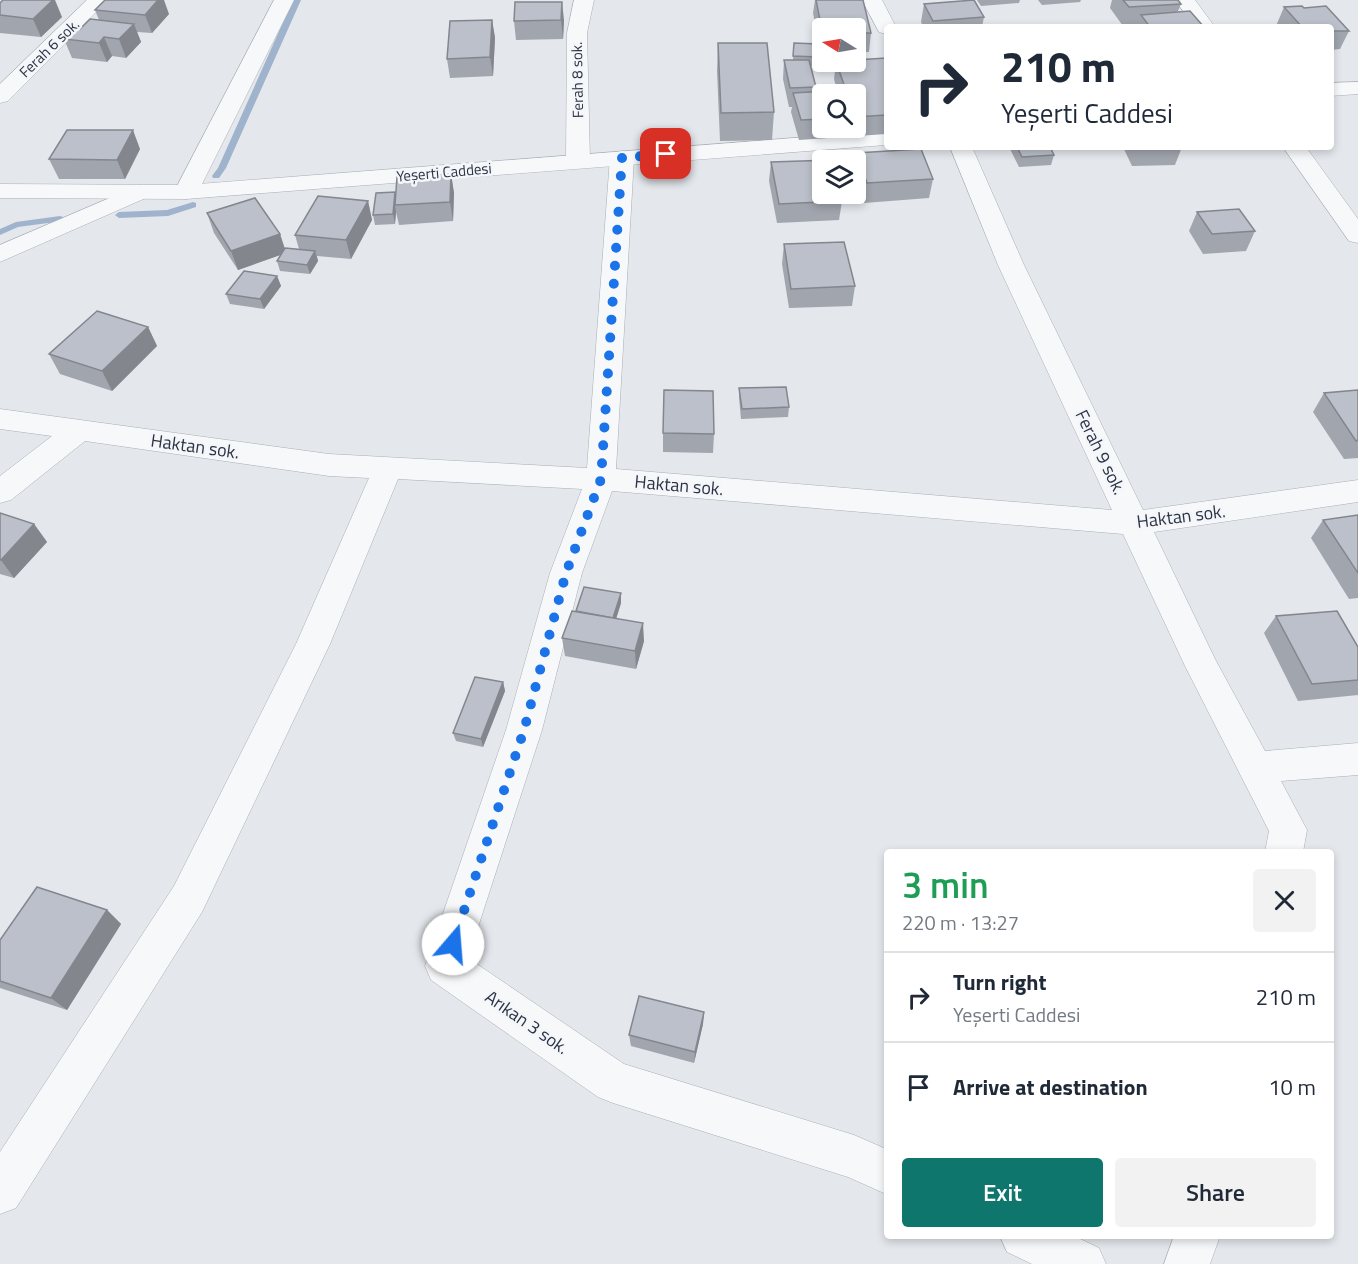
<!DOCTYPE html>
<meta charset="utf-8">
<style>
:root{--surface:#fff;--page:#f2f2f3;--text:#1f2937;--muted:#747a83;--line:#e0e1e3;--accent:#0f766e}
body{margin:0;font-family:"Titillium Web",sans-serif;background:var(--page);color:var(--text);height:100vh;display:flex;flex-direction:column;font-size:22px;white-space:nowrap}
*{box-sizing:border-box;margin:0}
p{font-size:20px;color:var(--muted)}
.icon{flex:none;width:33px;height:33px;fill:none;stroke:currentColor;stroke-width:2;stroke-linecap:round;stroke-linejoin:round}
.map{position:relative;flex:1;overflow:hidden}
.panel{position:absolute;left:884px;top:849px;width:450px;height:390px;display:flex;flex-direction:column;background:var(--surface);border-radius:6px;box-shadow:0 3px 9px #0003}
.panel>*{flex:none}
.hud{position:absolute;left:884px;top:24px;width:450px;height:126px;border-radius:6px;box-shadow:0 3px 9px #0003;background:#fff;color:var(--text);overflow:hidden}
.needle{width:39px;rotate:281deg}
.buttons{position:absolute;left:812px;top:18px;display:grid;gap:12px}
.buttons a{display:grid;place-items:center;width:54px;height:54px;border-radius:6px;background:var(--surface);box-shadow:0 3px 9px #0003;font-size:30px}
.pin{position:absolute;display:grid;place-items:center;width:51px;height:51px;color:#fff;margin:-26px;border-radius:12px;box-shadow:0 3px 9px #0006}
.me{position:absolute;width:66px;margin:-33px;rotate:18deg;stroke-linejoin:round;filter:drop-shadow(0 0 4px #0008)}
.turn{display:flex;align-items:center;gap:21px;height:126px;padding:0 18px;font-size:27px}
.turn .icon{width:78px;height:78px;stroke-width:2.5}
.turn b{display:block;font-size:42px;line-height:51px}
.round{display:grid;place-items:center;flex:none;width:63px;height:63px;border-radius:6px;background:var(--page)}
.overview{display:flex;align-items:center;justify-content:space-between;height:102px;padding:0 18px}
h1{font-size:36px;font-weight:600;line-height:45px;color:#1e9e55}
.action{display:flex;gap:12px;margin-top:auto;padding:12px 18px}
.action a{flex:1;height:69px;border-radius:6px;background:var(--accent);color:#fff;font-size:24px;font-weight:600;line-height:69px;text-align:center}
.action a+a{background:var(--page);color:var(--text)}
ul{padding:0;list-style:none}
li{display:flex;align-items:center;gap:18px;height:90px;padding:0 18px;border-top:2px solid var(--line)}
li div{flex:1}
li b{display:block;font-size:22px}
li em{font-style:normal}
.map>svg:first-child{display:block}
</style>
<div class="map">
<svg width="1358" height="1264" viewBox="0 0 1358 1264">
<rect width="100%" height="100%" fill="#e4e7ec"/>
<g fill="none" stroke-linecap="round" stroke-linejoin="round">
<g fill="#9fb4cc" fill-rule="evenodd">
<polygon points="293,0 301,0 226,168 219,178 213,178 212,176 218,168"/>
<polygon points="193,202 196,203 196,207 168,216 119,218 115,215 119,212 167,210"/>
<polygon points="60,216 63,217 63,221 18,227 0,235 0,229 16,222"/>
</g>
<defs>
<g id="minor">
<polygon points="87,0 108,0 8,101 0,103 0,84"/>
<polygon points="274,0 294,0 198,192 194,197 186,199 178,197 174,192"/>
<polygon points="574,0 594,0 587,33 590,161 586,166 578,168 570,166 566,161 567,33"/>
<polygon points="862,0 882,0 896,27 886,27 886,34 879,32"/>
<polygon points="1175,0 1195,0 1215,27 1195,27"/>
<polygon points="950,147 972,147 1024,265 1143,510 1358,480 1358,502 1154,532 1215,659 1265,751 1358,743 1358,775 1281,781 1307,830 1303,852 1265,852 1269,831 1185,666 1123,534 612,491 582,573 542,730 468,958 624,1064 854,1135 886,1149 886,1194 848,1177 613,1103 598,1097 431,980 425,966 506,730 550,573 582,489 398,479 330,644 202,912 16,1208 0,1214 0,1152 174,886 296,644 369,478 329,476 85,441 11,500 0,503 0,476 52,436 0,429 0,409 329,454 587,468 610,158 614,153 622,151 630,153 634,158 616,469 1112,510 998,265"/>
<polygon points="1283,147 1306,147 1358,219 1358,243 1349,241"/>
<polygon points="140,185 148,187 152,192 148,197 0,262 0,245"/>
<polygon points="1000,1236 1074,1236 1099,1248 1106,1264 1032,1264 1007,1252"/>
<polygon points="1174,1236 1220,1236 1210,1264 1164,1264"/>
</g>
<g id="tertiary">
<polygon points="1358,82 1358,94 1330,96 1330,83"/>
<polygon points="886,131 886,145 186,199 0,198 0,184 186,185"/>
</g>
</defs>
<use href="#minor" stroke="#a9aeb7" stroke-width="1"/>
<use href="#tertiary" stroke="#a9aeb7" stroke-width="1"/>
<use href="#minor" fill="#f7f8fa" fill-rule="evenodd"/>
<use href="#tertiary" fill="#f7f8fa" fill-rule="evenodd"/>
</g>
<g fill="#a1a5ae" fill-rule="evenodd">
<polygon points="815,0 863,0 871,33 869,52 855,52 855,28 822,28 822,53 821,53 813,13"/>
<polygon points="977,0 1020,0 1019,3 981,6"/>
<polygon points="1038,0 1081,0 1080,2 1042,5"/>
<polygon points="1112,0 1178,0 1181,4 1178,11 1150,27 1137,27 1137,25 1123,26 1110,8"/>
<polygon points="0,3 62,17 41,37 0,33"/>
<polygon points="924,4 984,17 982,27 923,27 921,22"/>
<polygon points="1284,7 1304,8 1349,31 1340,49 1330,50 1330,27 1278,27 1276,26"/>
<polygon points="95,10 169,14 152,33 137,32 141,42 126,58 112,56 107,62 72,58 64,39 99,20"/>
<polygon points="492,20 495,38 493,76 450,78 447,59"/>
<polygon points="564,20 563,39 516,40 514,21"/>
<polygon points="718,43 774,112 772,140 720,141 717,71"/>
<path d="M794 43 818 57 817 67 811 66 816 87 815 91 837 90 834 79 836 62 886 58V134L799 140 791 112 792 107H789L783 79 784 60H793ZM822 94H855V128H822Z"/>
<polygon points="1009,147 1050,147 1054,155 1051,165 1019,167"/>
<polygon points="1123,147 1182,147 1175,165 1132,166"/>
<polygon points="140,149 125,179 59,179 49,159"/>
<polygon points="856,153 933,179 929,198 864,203 855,176 855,163"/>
<polygon points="771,162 842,201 839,220 777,223 769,181"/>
<polygon points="451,174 454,193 453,221 399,225 396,212 395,224 375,225 373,215"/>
<polygon points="368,201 372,220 351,259 317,256 318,261 310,274 280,271 277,261 280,255 238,270 214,233 207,213 280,234 285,249 299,249 295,235"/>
<polygon points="1197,212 1255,231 1246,251 1203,254 1189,231"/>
<polygon points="784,244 855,286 852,306 789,308 782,264"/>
<polygon points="277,276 281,286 264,309 230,304 226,294"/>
<polygon points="148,327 157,346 112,391 60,374 49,354"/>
<polygon points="739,388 789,407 788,417 741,419 739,398"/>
<polygon points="1358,390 1358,458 1344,459 1313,412 1324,393"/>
<polygon points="663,433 714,434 713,453 663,452"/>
<polygon points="0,513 34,524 47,542 14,578 0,574"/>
<polygon points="1358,515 1358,598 1349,599 1311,538 1323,520"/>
<polygon points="621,593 621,603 616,619 644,641 636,669 565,656 562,638 576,611"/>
<polygon points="1276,616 1358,647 1358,695 1298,701 1264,633"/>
<polygon points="503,682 505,691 483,747 456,741 453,733"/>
<polygon points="107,910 121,924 67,1010 0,988 0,940"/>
<polygon points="704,1012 703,1024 694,1063 631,1046 629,1035"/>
</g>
<g fill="#83868d">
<polygon points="53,0 55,0 62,17 41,37 33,19"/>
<polygon points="158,0 164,0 169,14 152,33 145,15"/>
<polygon points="562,2 564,20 563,39 561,20"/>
<polygon points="492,20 495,38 493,76 490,57"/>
<polygon points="134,24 141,42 126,58 119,39"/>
<polygon points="104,37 112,56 107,62 99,43"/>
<polygon points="133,130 140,149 125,179 117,160"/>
<polygon points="451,174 454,193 453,221 450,202"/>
<polygon points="395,192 395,205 396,212 395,224 393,214"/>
<polygon points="368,201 372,220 351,259 346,240"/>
<polygon points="280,234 286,253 238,270 231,251"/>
<polygon points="315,251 318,261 310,274 307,265"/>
<polygon points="277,276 281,286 264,309 260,299"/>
<polygon points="148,327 157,346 112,391 102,371"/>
<polygon points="34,524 47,542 14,578 1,560"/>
<polygon points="621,593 621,603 611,635 610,626"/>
<polygon points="643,623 644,641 636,669 635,651"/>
<polygon points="503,682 505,691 483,747 481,739"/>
<polygon points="107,910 121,924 67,1010 51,998"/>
<polygon points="704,1012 703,1024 694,1063 695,1052"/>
</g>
<g fill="#bbc0ca" stroke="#83868d" stroke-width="1.5">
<polygon points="3,0 53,0 33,19 0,15 0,3"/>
<polygon points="105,0 158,0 145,15 95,10"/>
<polygon points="816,0 863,0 871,33 855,33 855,28 822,28 822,30"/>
<polygon points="974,0 984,17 933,21 924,4"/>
<polygon points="1123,0 1178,0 1181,4 1129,7"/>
<polygon points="515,2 562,2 561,20 514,21"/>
<polygon points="1302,6 1304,8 1326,6 1349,31 1330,31 1330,27 1302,27 1284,7"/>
<polygon points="1190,11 1204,27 1150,27 1141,15"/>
<polygon points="90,19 134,24 119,39 104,37 99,43 64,39 74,29 80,29"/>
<polygon points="492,20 490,57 447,59 450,21"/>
<polygon points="718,43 767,43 774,112 721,113"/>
<polygon points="794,43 818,44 818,57 793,56"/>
<polygon points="886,58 886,115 855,117 855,94 822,94 822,119 801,120 793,93 846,90 836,62 855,62 855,60"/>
<polygon points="784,60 809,60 816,87 790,88"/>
<polygon points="67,130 133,130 117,160 49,159"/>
<polygon points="1017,147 1050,147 1054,155 1022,157"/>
<polygon points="921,149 933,179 867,183 856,153"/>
<polygon points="822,160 822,194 840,194 842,201 779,204 771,162 832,160"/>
<polygon points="451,174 450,202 395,205 397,177"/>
<polygon points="395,192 393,214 373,215 376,193"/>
<polygon points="318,196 368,201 346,240 295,235"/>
<polygon points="255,198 280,234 231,251 207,213"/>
<polygon points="1239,209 1255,231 1212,234 1197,212"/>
<polygon points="844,242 855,286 791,289 784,244"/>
<polygon points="285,248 315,251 307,265 277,261"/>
<polygon points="244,271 277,276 260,299 226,294"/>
<polygon points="97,311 148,327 102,371 49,354"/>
<polygon points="786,387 789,407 742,409 739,388"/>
<polygon points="664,390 713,391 714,434 663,433"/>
<polygon points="1358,390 1358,440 1356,441 1324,393"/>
<polygon points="0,513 34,524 1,560 0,560"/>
<polygon points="1358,515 1358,573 1323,520"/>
<polygon points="584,587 621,593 613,618 576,611"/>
<polygon points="572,611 643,623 635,651 562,638"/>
<polygon points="1337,611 1358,647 1358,680 1312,684 1276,616"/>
<polygon points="475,677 503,682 481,739 453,733"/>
<polygon points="37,887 107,910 51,998 0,981 0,940"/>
<polygon points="639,996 704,1012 695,1052 629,1035"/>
</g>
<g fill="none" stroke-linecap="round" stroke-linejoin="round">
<polyline stroke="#1a73e8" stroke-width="10" stroke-dasharray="0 18" points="453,944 524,730 566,573 601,479 622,158 666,154"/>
</g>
<g text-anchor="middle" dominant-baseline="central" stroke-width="5" stroke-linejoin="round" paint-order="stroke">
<g font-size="15" fill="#2b3445" stroke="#f4f6f9">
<text transform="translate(49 48) rotate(-44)">Ferah 6 sok.</text>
<text transform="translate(577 80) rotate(-91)">Ferah 8 sok.</text>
<text transform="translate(444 172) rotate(-5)">Yeşerti Caddesi</text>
</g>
<g font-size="18" fill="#2b3445" stroke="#f4f6f9">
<text transform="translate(195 446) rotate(8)">Haktan sok.</text>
<text transform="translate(1101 452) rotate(64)">Ferah 9 sok.</text>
<text transform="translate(679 485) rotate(5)">Haktan sok.</text>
<text transform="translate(1181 516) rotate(-7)">Haktan sok.</text>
<text transform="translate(527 1022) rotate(35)">Arıkan 3 sok.</text>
</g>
</g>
</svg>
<div class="buttons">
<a><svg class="needle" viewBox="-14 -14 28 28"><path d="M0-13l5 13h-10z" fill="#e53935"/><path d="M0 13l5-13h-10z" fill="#747a83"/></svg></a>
<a><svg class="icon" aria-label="search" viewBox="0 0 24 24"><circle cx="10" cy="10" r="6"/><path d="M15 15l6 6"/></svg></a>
<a><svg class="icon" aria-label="layers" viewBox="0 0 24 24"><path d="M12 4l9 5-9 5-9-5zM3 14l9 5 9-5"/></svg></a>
</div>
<div class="pin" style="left:666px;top:154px;background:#d93025"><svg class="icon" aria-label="arrive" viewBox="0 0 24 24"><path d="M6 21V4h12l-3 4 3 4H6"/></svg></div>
<svg class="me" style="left:453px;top:944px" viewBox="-20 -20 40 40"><circle r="19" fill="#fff"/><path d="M0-13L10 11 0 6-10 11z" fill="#1a73e8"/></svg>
<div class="hud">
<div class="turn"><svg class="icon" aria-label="right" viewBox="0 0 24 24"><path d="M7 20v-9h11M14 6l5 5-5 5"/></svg><div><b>210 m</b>Yeşerti Caddesi</div></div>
</div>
<section class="panel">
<div class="overview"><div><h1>3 min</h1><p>220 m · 13:27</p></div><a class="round"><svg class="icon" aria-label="close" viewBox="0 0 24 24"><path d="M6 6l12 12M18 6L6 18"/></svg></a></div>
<ul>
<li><svg class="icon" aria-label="right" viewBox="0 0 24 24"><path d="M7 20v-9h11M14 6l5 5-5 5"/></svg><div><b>Turn right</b><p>Yeşerti Caddesi</p></div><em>210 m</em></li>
<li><svg class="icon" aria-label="arrive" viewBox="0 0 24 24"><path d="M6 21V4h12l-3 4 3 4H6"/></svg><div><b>Arrive at destination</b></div><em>10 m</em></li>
</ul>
<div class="action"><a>Exit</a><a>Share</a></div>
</section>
</div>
